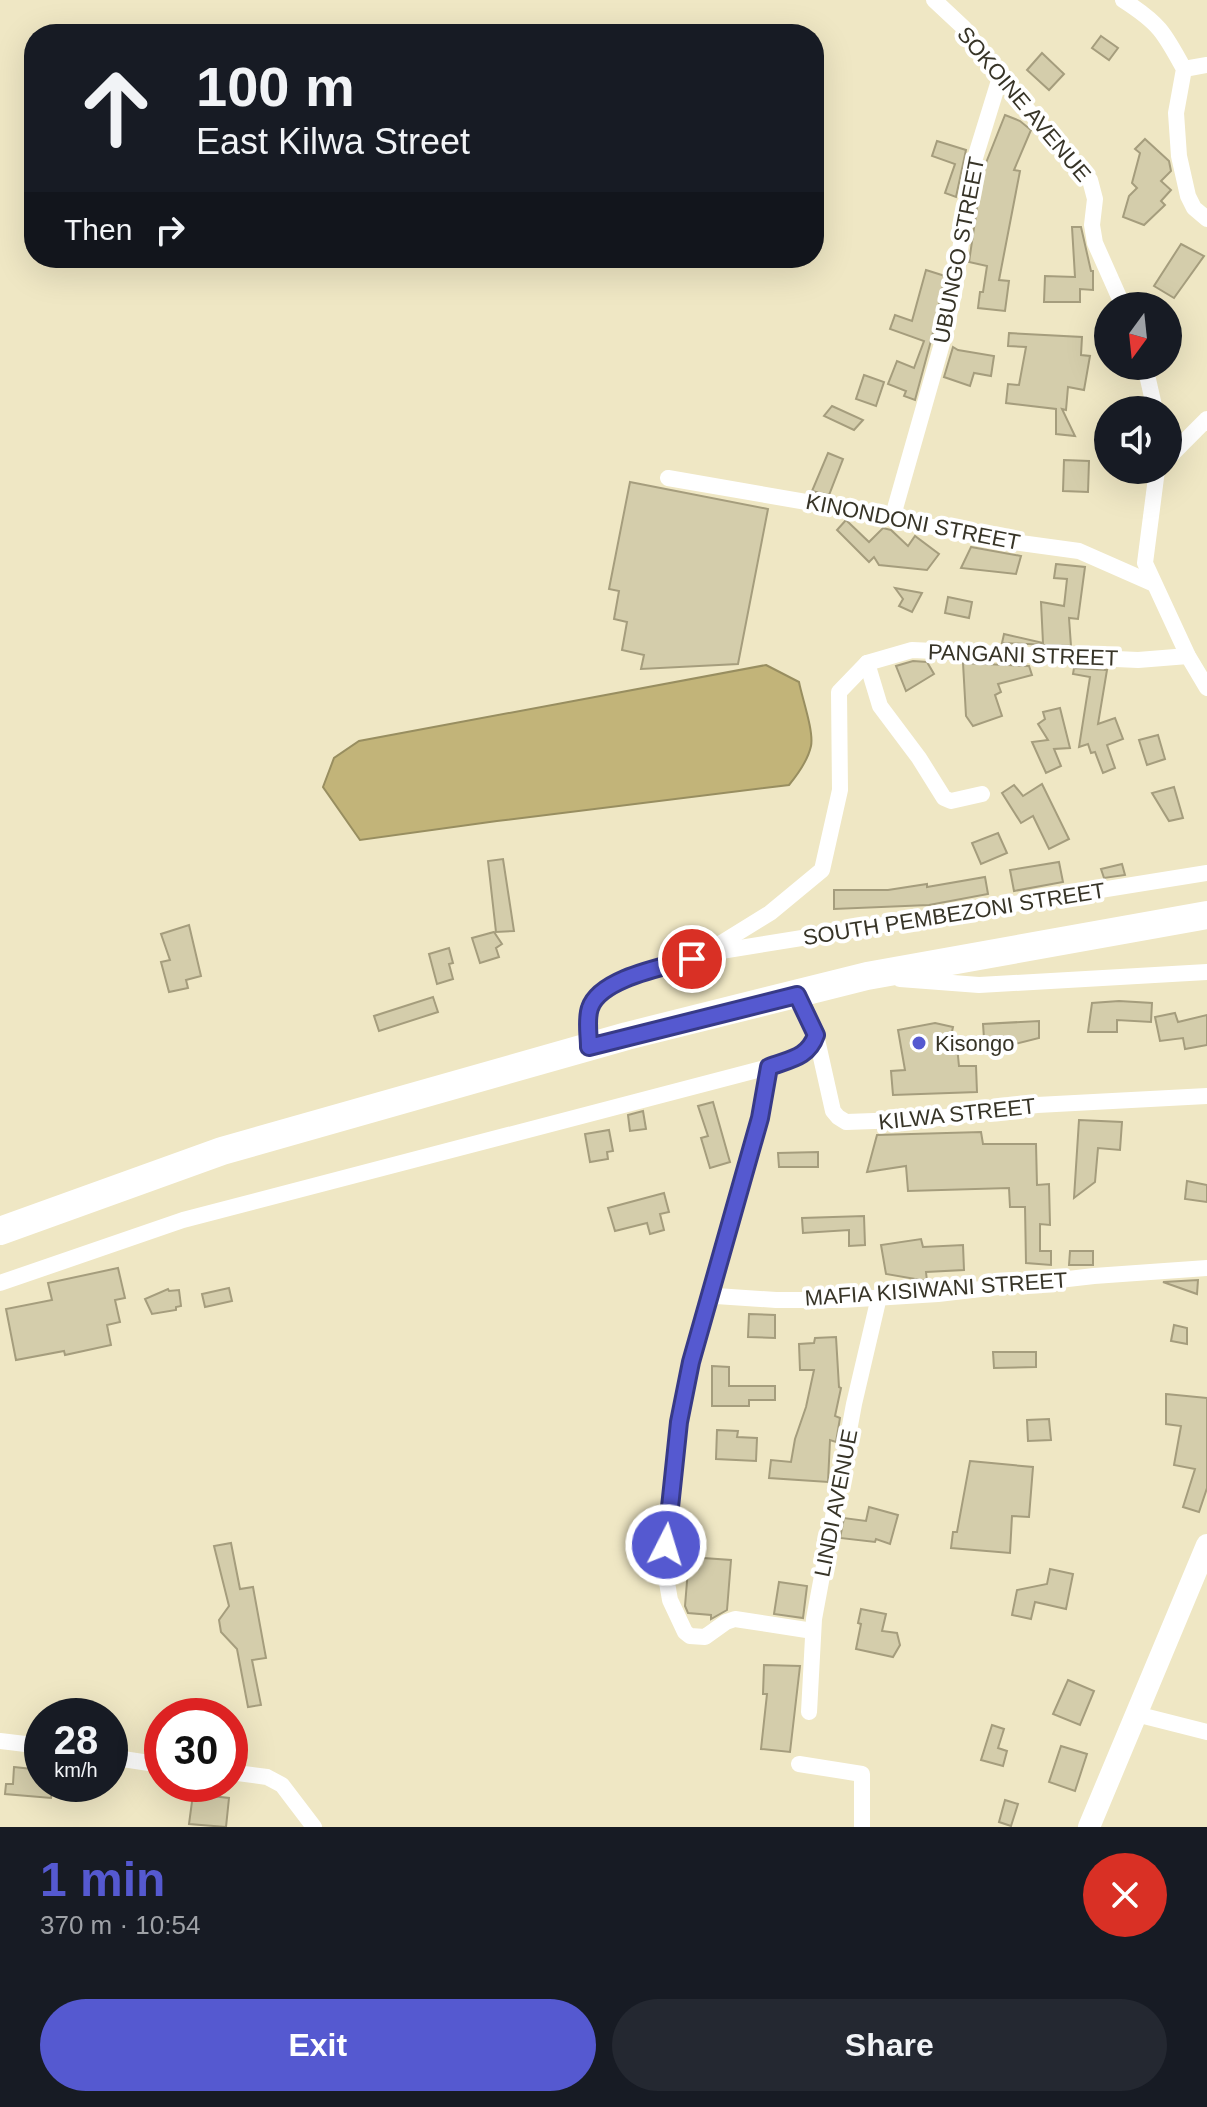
<!DOCTYPE html>
<meta charset="utf-8">
<style>
:root{--surface:#171b24;--page:#242831;--text:#f1f3f6;--muted:#9ea1a6;--accent:#5559d0}
body{margin:0;font-family:Arial,sans-serif;background:var(--page);color:var(--text);height:100vh;display:flex;flex-direction:column;font-size:30px;white-space:nowrap}
*{box-sizing:border-box;margin:0}
p{font-size:26px;color:var(--muted)}
.icon{flex:none;width:44px;height:44px;fill:none;stroke:currentColor;stroke-width:2;stroke-linecap:round;stroke-linejoin:round}
.map{position:relative;height:1827px;overflow:hidden}
.details{display:flex;flex-direction:column;background:var(--surface);flex:1}
.details>*{flex:none}
.top-card{position:absolute;left:24px;top:24px;width:800px;height:244px;border-radius:32px;box-shadow:0 8px 32px #0002;background:#171b24;color:var(--text);overflow:hidden}
.needle{width:52px;rotate:195deg}
.buttons{position:absolute;left:1094px;top:292px;display:grid;gap:16px}
.buttons a{display:grid;place-items:center;width:88px;height:88px;border-radius:50%;background:var(--surface);box-shadow:0 8px 32px #0002;font-size:40px}
.speed{position:absolute;left:24px;top:1698px;display:flex;gap:16px;font-size:40px;font-weight:700;text-align:center}
.speed>*{display:grid;place-content:center;width:104px;height:104px;border-radius:50%;background:var(--surface);box-shadow:0 8px 32px #0002;line-height:1}
.speed small{font-size:20px;font-weight:400}
.speed .limit{border:12px solid #d22;background:#fff;color:#111}
.pin{position:absolute;display:grid;place-items:center;width:68px;height:68px;color:#fff;margin:-34px;border:4px solid #fff;border-radius:50%;box-shadow:0 2px 8px #0007}
.me{position:absolute;width:88px;margin:-44px;rotate:5deg;stroke-linejoin:round;filter:drop-shadow(0 0 6px #0008)}
.turn{display:flex;align-items:center;gap:28px;height:168px;padding:0 40px;font-size:36px}
.turn .icon{width:104px;height:104px;stroke-width:2.5}
.turn b{display:block;font-size:56px;line-height:68px}
.then{display:flex;align-items:center;height:76px;padding:0 40px;background:#0003;gap:16px;font-size:30px}
.round{display:grid;place-items:center;flex:none;width:84px;height:84px;border-radius:42px;background:var(--page)}
.overview{display:flex;align-items:center;justify-content:space-between;height:136px;padding:0 40px}
h1{font-size:48px;font-weight:600;line-height:60px;color:var(--accent)}
.button{display:flex;gap:16px;margin-top:auto;padding:16px 40px}
.button a{flex:1;height:92px;border-radius:48px;background:var(--accent);color:#fff;font-size:32px;font-weight:600;line-height:92px;text-align:center}
.button a+a{background:var(--page);color:var(--text)}
.map>svg:first-child{display:block}
</style>
<div class="map">
<svg width="1207" height="1827" viewBox="0 0 1207 1827">
<rect width="100%" height="100%" fill="#efe7c4"/>
<path fill="#c2b479" stroke="#988e60" stroke-width="2" d="M766 665 799 682C802 698 814 731 811 746 808 760 798 774 789 785L497 821 360 840 323 787 334 758 359 741Z"/>
<g fill="#d4cdab" stroke="#a59d7d" stroke-width="2">
<polygon points="1101,36 1118,48 1109,60 1092,48"/>
<polygon points="1042,53 1064,74 1049,90 1027,70"/>
<polygon points="1005,115 1020,121 1031,130 1014,170 1020,171 999,280 1009,281 1005,311 978,308 980,292 983,292 987,266 969,262 982,173"/>
<polygon points="1145,139 1169,161 1171,171 1161,181 1171,190 1161,201 1165,205 1144,225 1123,217 1129,196 1137,188 1132,183 1140,153 1135,149"/>
<polygon points="937,141 966,150 956,197 945,193 955,164 932,156"/>
<polygon points="1072,227 1081,227 1091,271 1093,271 1093,290 1080,289 1080,302 1044,302 1045,276 1075,277"/>
<polygon points="1181,244 1204,256 1174,298 1154,286"/>
<polygon points="926,270 945,276 932,337 915,400 904,396 906,391 888,384 897,361 914,368 924,341 890,329 895,315 912,321"/>
<polygon points="1009,333 1082,337 1081,355 1090,356 1084,390 1068,387 1066,410 1062,409 1075,436 1056,434 1056,409 1006,403 1008,384 1019,385 1026,347 1008,346"/>
<polygon points="953,347 958,350 994,356 991,376 974,373 970,386 944,377"/>
<polygon points="864,375 884,382 876,406 856,399"/>
<polygon points="832,406 863,420 854,430 824,416"/>
<polygon points="828,453 843,459 829,495 812,491"/>
<polygon points="1064,460 1089,461 1088,492 1063,491"/>
<polygon points="630,482 768,509 738,664 641,669 644,655 622,650 627,622 614,619 619,591 609,589"/>
<polygon points="846,520 869,542 883,528 891,530 908,546 915,536 939,554 927,570 879,565 874,557 869,562 837,530"/>
<polygon points="971,547 1021,556 1016,574 961,568"/>
<polygon points="1056,564 1085,567 1078,619 1069,618 1071,646 1002,643 1004,634 1043,643 1041,602 1064,606 1067,579 1054,578"/>
<polygon points="895,588 922,593 912,612 899,606 903,599"/>
<polygon points="948,597 972,602 969,618 945,613"/>
<polygon points="913,661 927,662 934,674 906,691 896,666"/>
<polygon points="963,663 1029,666 1032,675 998,684 1001,692 995,695 1002,716 973,726 966,716"/>
<polygon points="1074,668 1107,670 1098,724 1115,718 1123,739 1107,745 1115,768 1103,773 1095,752 1091,753 1088,744 1079,747 1090,677 1073,674"/>
<polygon points="1060,708 1070,748 1054,749 1061,766 1046,773 1032,742 1048,740 1038,724 1045,719 1043,712"/>
<polygon points="1158,735 1165,759 1147,765 1139,740"/>
<polygon points="1042,784 1069,839 1049,849 1033,816 1021,823 1002,793 1014,785 1023,796"/>
<polygon points="1174,787 1183,818 1169,821 1152,793"/>
<polygon points="998,833 1007,853 981,864 972,843"/>
<polygon points="503,859 514,931 496,932 488,861"/>
<polygon points="1059,862 1063,882 1014,891 1010,870"/>
<polygon points="1122,864 1125,875 1104,878 1101,869"/>
<polygon points="985,877 988,894 929,905 834,909 834,890 888,890 927,884 927,887"/>
<polygon points="189,925 201,976 186,980 188,988 169,992 161,962 170,960 161,934"/>
<polygon points="494,932 502,944 496,948 499,957 480,963 472,938"/>
<polygon points="449,948 453,963 449,964 453,979 437,984 429,954"/>
<polygon points="433,997 438,1012 379,1031 374,1016"/>
<polygon points="1119,1001 1152,1003 1151,1022 1117,1020 1117,1032 1088,1032 1092,1003"/>
<polygon points="1175,1013 1178,1022 1207,1015 1207,1045 1185,1049 1183,1038 1160,1041 1155,1017"/>
<polygon points="1039,1021 1039,1038 1003,1047 1003,1054 985,1053 983,1024"/>
<polygon points="935,1023 953,1027 951,1036 956,1036 959,1066 976,1066 977,1092 893,1095 891,1071 905,1070 898,1030"/>
<polygon points="713,1102 730,1162 710,1168 701,1138 708,1136 698,1106"/>
<polygon points="643,1111 646,1129 630,1131 628,1115"/>
<polygon points="1079,1120 1122,1122 1120,1150 1098,1148 1095,1182 1074,1198"/>
<polygon points="609,1130 613,1151 607,1152 608,1159 590,1162 585,1134"/>
<polygon points="981,1132 983,1144 1036,1144 1037,1185 1049,1184 1050,1225 1040,1224 1040,1251 1051,1251 1051,1265 1026,1263 1025,1207 1010,1207 1009,1188 908,1191 906,1166 867,1172 877,1135"/>
<polygon points="818,1152 818,1167 779,1167 778,1153"/>
<polygon points="1187,1181 1207,1185 1207,1202 1185,1199"/>
<polygon points="664,1193 669,1212 660,1214 664,1230 650,1234 647,1223 615,1231 608,1208"/>
<polygon points="864,1216 865,1245 849,1246 849,1230 803,1233 802,1218"/>
<polygon points="921,1239 923,1247 963,1245 964,1270 926,1272 927,1281 886,1274 881,1245"/>
<polygon points="1070,1251 1093,1251 1093,1265 1069,1265"/>
<polygon points="118,1268 125,1298 115,1300 120,1322 107,1325 111,1345 65,1355 64,1351 16,1360 6,1309 52,1300 48,1283"/>
<polygon points="1198,1280 1197,1294 1163,1282"/>
<polygon points="229,1288 232,1301 205,1307 202,1294"/>
<polygon points="168,1289 169,1291 179,1290 181,1306 176,1307 176,1310 152,1314 145,1299"/>
<polygon points="749,1314 775,1315 775,1338 748,1337"/>
<polygon points="1174,1325 1187,1328 1187,1344 1171,1341"/>
<polygon points="836,1337 839,1387 841,1388 835,1416 840,1418 836,1442 830,1440 828,1482 769,1478 771,1460 791,1462 795,1439 806,1407 814,1370 800,1370 799,1344 814,1343 815,1338"/>
<polygon points="993,1352 1036,1352 1036,1367 994,1368"/>
<polygon points="712,1366 729,1367 729,1386 775,1386 775,1400 749,1400 749,1406 712,1406"/>
<polygon points="1166,1394 1207,1398 1207,1488 1199,1512 1183,1507 1195,1469 1174,1465 1181,1426 1166,1424"/>
<polygon points="1049,1419 1051,1440 1028,1441 1027,1420"/>
<polygon points="717,1430 738,1431 737,1437 757,1438 756,1461 716,1459"/>
<polygon points="970,1461 1033,1467 1029,1517 1012,1516 1010,1553 951,1548 953,1532 957,1532"/>
<polygon points="869,1507 898,1515 890,1544 876,1539 875,1542 840,1538 844,1518 866,1521"/>
<polygon points="231,1543 240,1589 253,1587 266,1658 252,1660 261,1705 248,1707 237,1649 221,1632 219,1620 229,1606 214,1546"/>
<polygon points="689,1557 731,1560 727,1610 711,1619 711,1615 688,1613 685,1606"/>
<polygon points="1050,1569 1073,1574 1066,1609 1035,1602 1031,1619 1012,1615 1017,1590 1047,1584"/>
<polygon points="779,1582 807,1586 803,1618 774,1614"/>
<polygon points="861,1609 886,1614 882,1631 897,1633 900,1645 893,1657 856,1649 861,1624 858,1623"/>
<polygon points="764,1665 800,1666 790,1752 761,1749 767,1694 763,1694"/>
<polygon points="1068,1680 1094,1691 1080,1725 1053,1714"/>
<polygon points="992,1725 1004,1729 998,1748 1007,1751 1003,1766 981,1760"/>
<polygon points="1061,1746 1087,1754 1075,1791 1049,1782"/>
<polygon points="14,1767 32,1769 32,1773 42,1774 42,1784 53,1784 51,1798 5,1794 6,1784 13,1784"/>
<polygon points="193,1794 229,1798 226,1827 189,1824"/>
<polygon points="1005,1800 1018,1804 1011,1826 999,1822"/>
</g>
<g fill="none" stroke-linecap="round" stroke-linejoin="round">
<g stroke="#fff" stroke-width="16">
<polyline points="934,0 964,28 1019,100 1090,180 1095,199 1092,225 1095,243 1123,306"/>
<path d="M1123 0C1159 23 1164 32 1184 69L1176 113 1179 156 1188 196 1194 208 1207 219"/>
<polyline points="1184,69 1207,65"/>
<polyline points="1145,366 1155,410"/>
<polyline points="1168,458 1207,419"/>
<polyline points="1157,470 1145,563 1188,656 1207,688"/>
<polyline points="668,478 858,511 984,538 1079,551 1154,584"/>
<polyline points="892,519 943,340 954,294 971,171 1001,74"/>
<polyline points="867,663 880,706 919,758 944,798 951,801 982,794"/>
<polyline points="715,952 1207,873"/>
<polyline points="900,979 979,985 1207,972"/>
<polyline points="797,995 816,1035 833,1111 838,1117 846,1122 931,1119 1037,1105 1207,1096"/>
<polyline points="589,1047 589,1009 597,996 606,988 619,981 692,959 723,942 770,913 822,870 840,790 839,692 867,663 912,650 1138,660 1188,656"/>
<path d="M0 1283 183 1220 769 1067C790 1059 808 1058 816 1035"/>
<polyline points="710,1300 760,1118 769,1067"/>
<polyline points="813,1631 735,1619 726,1622 705,1637 690,1636 685,1632 670,1600 666,1577 666,1545 679,1422 691,1362 710,1300 716,1296 776,1300 842,1300 938,1294 1094,1276 1207,1268"/>
<polyline points="809,1712 814,1619 854,1404 879,1297"/>
<polyline points="1136,1714 1207,1732"/>
<polyline points="0,1741 42,1746"/>
<polyline points="110,1757 162,1765"/>
<polyline points="799,1764 862,1774 862,1827"/>
<polyline points="230,1772 267,1777 282,1785 314,1827"/>
</g>
<polyline stroke="#fff" stroke-width="22" points="1089,1827 1207,1545"/>
<polyline stroke="#fff" stroke-width="28" points="0,1231 222,1151 627,1036 867,976 1207,915"/>
</g>
<g fill="none" stroke-linecap="round" stroke-linejoin="round">
<defs>
<path id="route" d="M666 1545 679 1422 691 1362 760 1118 769 1067C790 1059 808 1058 816 1035L797 995 589 1047C589 1035 586 1019 590 1008 600 978 664 967 692 959"/>
</defs>
<use href="#route" stroke="#373a87" stroke-width="20"/>
<use href="#route" stroke="#5559d0" stroke-width="14"/>
</g>
<circle fill="#5559d0" stroke="#fff" stroke-width="3" cx="919" cy="1043" r="8"/>
<g text-anchor="middle" dominant-baseline="central" stroke-width="8" stroke-linejoin="round" paint-order="stroke">
<g font-size="22" fill="#373427" stroke="#fff">
<text transform="translate(1024 104) rotate(50)">SOKOINE AVENUE</text>
<text transform="translate(959 250) rotate(-79)">UBUNGO STREET</text>
<text transform="translate(913 522) rotate(11)">KINONDONI STREET</text>
<text transform="translate(1023 655) rotate(2)">PANGANI STREET</text>
<text transform="translate(954 914) rotate(-9)">SOUTH PEMBEZONI STREET</text>
<text transform="translate(957 1114) rotate(-6)">KILWA STREET</text>
<text transform="translate(936 1289) rotate(-4)">MAFIA KISIWANI STREET</text>
<text transform="translate(836 1503) rotate(-79)">LINDI AVENUE</text>
</g>
<g font-size="22" fill="#373427" stroke="#fff" text-anchor="start">
<text x="935" y="1043">Kisongo</text>
</g>
</g>
</svg>
<div class="buttons">
<a><svg class="needle" viewBox="-14 -14 28 28"><path d="M0-13l5 13h-10z" fill="#e53935"/><path d="M0 13l5-13h-10z" fill="#9ea1a6"/></svg></a>
<a><svg class="icon" aria-label="sound" viewBox="0 0 24 24"><path d="M4 9h4l5-4v14l-5-4H4zM17 9q2 3 0 6"/></svg></a>
</div>
<div class="speed"><div>28<small>km/h</small></div><div class="limit">30</div></div>
<div class="pin" style="left:692px;top:959px;background:#d93025"><svg class="icon" aria-label="arrive" viewBox="0 0 24 24"><path d="M6 21V4h12l-3 4 3 4H6"/></svg></div>
<svg class="me" style="left:666px;top:1545px" viewBox="-20 -20 40 40"><circle r="17" fill="#5559d0" stroke="#fff" stroke-width="3"/><path d="M0-11L8 9 0 5-8 9z" fill="#fff"/></svg>
<div class="top-card">
<div class="turn"><svg class="icon" aria-label="ahead" viewBox="0 0 24 24"><path d="M12 20V5M6 11l6-6 6 6"/></svg><div><b>100 m</b>East Kilwa Street</div></div>
<div class="then">Then<svg class="icon" aria-label="right" viewBox="0 0 24 24"><path d="M7 20v-9h11M14 6l5 5-5 5"/></svg></div>
</div>
</div>
<section class="details">
<div class="overview"><div><h1>1 min</h1><p>370 m · 10:54</p></div><a class="round" style="background:#d93025;color:#fff"><svg class="icon" aria-label="close" viewBox="0 0 24 24"><path d="M6 6l12 12M18 6L6 18"/></svg></a></div>
<div class="button"><a>Exit</a><a>Share</a></div>
</section>
